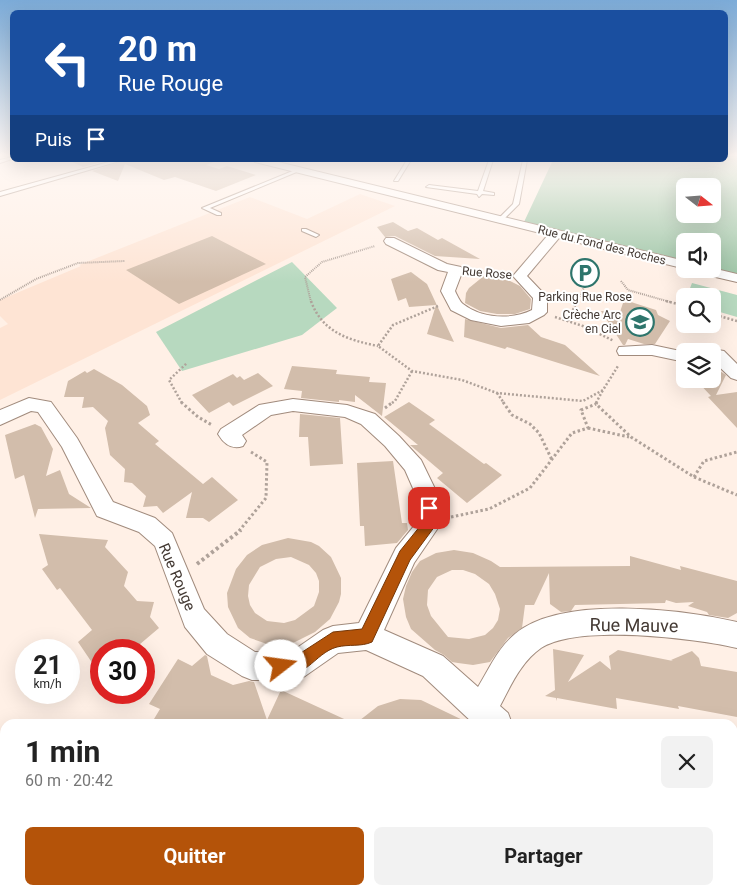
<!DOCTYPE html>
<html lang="fr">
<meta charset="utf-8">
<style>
:root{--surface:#fff;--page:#f2f2f2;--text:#222;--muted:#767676;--accent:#b45309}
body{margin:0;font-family:Roboto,sans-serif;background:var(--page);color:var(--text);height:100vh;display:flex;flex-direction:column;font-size:19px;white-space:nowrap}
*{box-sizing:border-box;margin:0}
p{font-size:16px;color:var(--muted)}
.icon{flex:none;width:28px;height:28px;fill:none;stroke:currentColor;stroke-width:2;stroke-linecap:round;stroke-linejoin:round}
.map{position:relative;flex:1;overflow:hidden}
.side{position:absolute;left:0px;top:719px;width:738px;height:176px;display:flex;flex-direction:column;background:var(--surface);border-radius:15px 15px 0 0;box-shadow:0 5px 20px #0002}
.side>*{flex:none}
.top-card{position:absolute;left:10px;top:10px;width:718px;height:152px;border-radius:8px;box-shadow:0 5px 20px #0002;background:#1a4fa0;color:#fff;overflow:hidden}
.needle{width:32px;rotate:107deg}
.fabs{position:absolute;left:676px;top:178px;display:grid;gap:10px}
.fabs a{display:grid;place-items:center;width:45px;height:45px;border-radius:8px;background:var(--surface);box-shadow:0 5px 20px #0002;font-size:25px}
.speed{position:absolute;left:15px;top:639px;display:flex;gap:10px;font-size:25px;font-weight:700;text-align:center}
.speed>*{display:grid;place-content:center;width:65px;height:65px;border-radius:50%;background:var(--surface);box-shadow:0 5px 20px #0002;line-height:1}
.speed small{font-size:12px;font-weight:400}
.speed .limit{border:8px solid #d22;background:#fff;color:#111}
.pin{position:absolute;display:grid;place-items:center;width:42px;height:42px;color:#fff;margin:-21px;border-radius:10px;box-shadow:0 2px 8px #0006}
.me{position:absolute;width:55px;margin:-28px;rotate:75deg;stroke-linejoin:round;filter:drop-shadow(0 0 4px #0008)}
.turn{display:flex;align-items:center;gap:18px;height:105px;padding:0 25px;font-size:22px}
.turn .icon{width:65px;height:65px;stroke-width:2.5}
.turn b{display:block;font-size:35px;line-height:42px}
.then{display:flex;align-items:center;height:48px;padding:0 25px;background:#0003;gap:10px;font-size:19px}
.round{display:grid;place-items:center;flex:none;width:52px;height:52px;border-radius:8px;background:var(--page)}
.head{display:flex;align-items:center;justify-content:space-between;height:85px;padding:0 25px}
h1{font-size:30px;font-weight:700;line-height:38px}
.button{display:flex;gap:10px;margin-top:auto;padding:10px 25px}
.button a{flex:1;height:58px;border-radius:8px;background:var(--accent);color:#fff;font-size:20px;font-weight:700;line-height:58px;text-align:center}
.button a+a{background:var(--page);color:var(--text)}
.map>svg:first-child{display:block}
</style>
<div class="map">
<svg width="737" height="894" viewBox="0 0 737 894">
<rect width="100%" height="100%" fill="#fff0e6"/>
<polygon fill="#fee4d4" points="360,194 395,206 0,400 0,328 8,324 0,316 0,300 81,266 79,265 250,197 307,219"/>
<g fill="#b7d9bf">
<polygon points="292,262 337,308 302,335 182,371 156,332"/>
<polygon points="692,283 737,295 737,317 713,310 712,296 687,296"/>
</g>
<path fill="#9ac4a4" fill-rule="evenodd" d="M725 156H737V279L712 269V241H685V265L524 222 553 160H725ZM685 186H712V214H685Z"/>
<g fill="#d2bdab" fill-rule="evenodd">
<polygon points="68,160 109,160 83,167"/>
<polygon points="125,160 213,160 214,162 206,165 219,169 227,166 256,175 216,191 175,177 164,180 125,164 118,181 92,171"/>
<polygon points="393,222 408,231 417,228 438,240 442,238 480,259 435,256 395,236 385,237 377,227"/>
<polygon points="212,236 266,264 179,304 126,270"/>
<polygon points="490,271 520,286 531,299 530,309 515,314 497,314 480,311 465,303 466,293 469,288"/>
<polygon points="411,272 427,284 454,342 427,334 436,305 409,307 406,298 398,301 391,279"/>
<polygon points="631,302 656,310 658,315 670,321 655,344 644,344 628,339 625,345 623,345 601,311 620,312 623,303"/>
<polygon points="465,319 501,328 528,325 541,337 565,345 600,376 507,347 505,349 464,337"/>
<polygon points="292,366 337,370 336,374 370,377 369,382 386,383 382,416 355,395 355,402 339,400 339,402 301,398 302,391 284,389"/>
<polygon points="712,366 726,375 716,395 737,392 737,428 708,397 711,396 695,379 712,379"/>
<polygon points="94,369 122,385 147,406 150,415 138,423 159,441 155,444 203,484 212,477 238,500 209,522 203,518 186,518 192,492 163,513 157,506 143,507 146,496 132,483 124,482 125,469 110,455 105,428 108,421 93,407 82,408 84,397 64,397 68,381 85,371 87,373"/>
<polygon points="258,373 273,386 233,406 229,402 209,413 192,395 233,374 237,378 240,376 244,380"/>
<polygon points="409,402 435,420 429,424 484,464 486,463 502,475 467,503 437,478 443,473 410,445 418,445 384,417"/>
<polygon points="300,414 340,418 343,464 310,466 308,437 299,437"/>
<polygon points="35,424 41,427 53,449 46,476 60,470 69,494 91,508 38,509 35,518 24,475 15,479 5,435"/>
<polygon points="393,461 402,523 407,523 408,530 397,543 365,546 364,526 360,526 357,463"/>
<polygon points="39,534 108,540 105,547 128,572 124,586 137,601 154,602 150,617 159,628 133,650 101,650 101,676 78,642 92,630 60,588 57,590 42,569 48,565"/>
<path d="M288 538 311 542 319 546 331 557 341 578V594L339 602 330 619 315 632 293 643 267 644 250 638 238 628 228 607 227 593 236 569 247 555 262 545ZM291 557 309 565 316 573 319 581V592L314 606 295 620 284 623 267 621 255 613 250 605 248 596 249 585 260 567 276 559Z"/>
<path d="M454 550 473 553 491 561 500 567 630 566V556L681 570 680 566 737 581V613L728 618 709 615 707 612 688 606 694 602 676 603 666 600 665 603 575 605 571 611 561 612 550 604 549 573 534 605H525L522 628 508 638 490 662 473 665 458 663 452 662 444 655 435 650 411 629 406 617 403 599 406 586 412 572 420 561 436 553ZM452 570H463L475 574 489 584 495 594 500 609 498 620 493 628 485 635 469 639 448 637 431 616 427 605 428 590 437 577Z"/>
<polygon points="553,649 584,655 568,682 600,661 611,670 609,656 618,650 673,661 671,660 692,651 699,658 701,666 737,672 737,717 678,706 679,709 616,698 617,709 557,698 556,701 556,698 545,696 555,690"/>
<polygon points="205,655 207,656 211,675 233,685 249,681 254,682 267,720 281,690 355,724 378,706 400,699 421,700 471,724 151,724 160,709 149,704 178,659 192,666"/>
</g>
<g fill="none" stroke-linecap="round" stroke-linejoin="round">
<defs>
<g id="service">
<polygon points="12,157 12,159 0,163 0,160"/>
<polygon points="116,160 123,160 0,196 0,192"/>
<polygon points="407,160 411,160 398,181 394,181"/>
<polygon points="489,160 493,160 483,191 494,193 494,195 482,194 479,197 477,194 426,187 429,185 478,191"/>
<polygon points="523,160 527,160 519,204 502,221 498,221 498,219 513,204"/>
<polygon points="295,170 299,171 210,208 221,213 221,215 217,215 202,208"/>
<polygon points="302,229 306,229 319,235 316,237 302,231"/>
</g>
<g id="minor">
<path d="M253 160H270L685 261 686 269 559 238 527 276 547 297V312L544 315 529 323 501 326 471 320 451 310 441 291 448 272 438 270 386 244 384 241 386 238H394L447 264 461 267 463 270 455 291C457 295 460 302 463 304 482 319 512 320 532 310L533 298 513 276 548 235 255 162Z"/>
<polygon points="712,268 737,274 737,282 694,272 692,269"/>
<polygon points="652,345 685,352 685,362 652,355 619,355 617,351 619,347"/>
<polygon points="718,350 724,351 737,364 737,380 731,378 712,360 712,351 707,351"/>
<path d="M29 398 51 402 77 438 113 502 155 518 172 533 204 609 227 634 255 652H291L323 630 333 626 359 623 396 548 419 520 416 495 405 470 385 446 361 424 345 417 293 411 271 415 242 435 246 441 243 446C232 450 224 444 218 434L221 429 259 405 293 399 347 405 375 414 399 436 421 460 438 495 442 522 414 563 384 630 443 656 478 687C489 669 498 648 515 634 561 595 681 609 737 622V648C695 638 578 624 541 648 521 662 511 685 500 706L508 713 512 724H474L423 676 366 650 338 653 305 676 295 680H252L242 676 207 654 185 627 155 546 139 532 97 516 62 447 38 412 31 411 0 425V410Z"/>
<polygon points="732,877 737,881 737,894 704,894 703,890 732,890"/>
</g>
</defs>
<use href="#service" stroke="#a18b7d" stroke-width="2"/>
<use href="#minor" stroke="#a18b7d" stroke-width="2"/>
<g stroke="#afa29a" stroke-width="2" stroke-dasharray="1 1" stroke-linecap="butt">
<polyline points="471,271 502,274"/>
<polyline points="621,281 628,290 670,302"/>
<polyline points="0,300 36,279 78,263 125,261"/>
<polyline points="311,302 305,277 322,262 375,246"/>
<polyline points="577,302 591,273"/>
</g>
<g stroke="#afa29a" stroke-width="2.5" stroke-dasharray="2 2" stroke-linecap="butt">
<path d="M311 301C322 332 348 340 378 346"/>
<polyline points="666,301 685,306"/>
<polyline points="438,306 393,325 378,346 412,371 462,380 497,393 583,401 603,390 618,366"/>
<polyline points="712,314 737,321"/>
<polyline points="555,317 583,326 614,341"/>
<polyline points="568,321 577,301"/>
<polyline points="497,393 504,403"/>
<polyline points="182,403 169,380 187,363"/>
<polyline points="392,403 395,401 412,371"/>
<polyline points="596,403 603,390"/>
</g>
<g stroke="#afa29a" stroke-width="3" stroke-dasharray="2.5 2.5" stroke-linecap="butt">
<polyline points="181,402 198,417 212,425"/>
<polyline points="503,402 512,415 530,424 539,433 552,460"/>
<polyline points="597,402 596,404 631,437 694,477 737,495"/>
<polyline points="385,408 393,402"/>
<polyline points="588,428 629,437"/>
<polyline points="694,477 704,461 737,452"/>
<polyline points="451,517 489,509 530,488 572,433 588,428 581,410 596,404"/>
<polyline points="239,531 266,498 267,462 251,452"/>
</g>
<polyline stroke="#afa29a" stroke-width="4" stroke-dasharray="3 3" stroke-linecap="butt" points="197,564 241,530"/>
<g stroke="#afa29a" stroke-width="5" stroke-dasharray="4.5 4.5" stroke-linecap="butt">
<polyline points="0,826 5,835"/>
<polyline points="732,863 737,860"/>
<polyline points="35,890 38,894"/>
</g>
<use href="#service" fill="#fff" fill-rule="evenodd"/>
<use href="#minor" fill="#fff" fill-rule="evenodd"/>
</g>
<linearGradient id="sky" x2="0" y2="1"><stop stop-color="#7cabd8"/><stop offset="0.55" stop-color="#fff8f4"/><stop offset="1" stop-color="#fff8f4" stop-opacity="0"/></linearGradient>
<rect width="737" height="282" fill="url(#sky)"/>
<path fill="#b45309" stroke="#753606" d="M429 503 434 505 438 522 410 560 372 642C361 647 349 644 337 647 314 653 304 684 275 672L273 666 275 660 281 658H293L333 632 362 629 400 551 425 520 423 508 425 505Z"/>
<defs>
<symbol id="parking-ring" viewBox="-11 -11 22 22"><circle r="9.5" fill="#fff" stroke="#2e756c" stroke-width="1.5"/><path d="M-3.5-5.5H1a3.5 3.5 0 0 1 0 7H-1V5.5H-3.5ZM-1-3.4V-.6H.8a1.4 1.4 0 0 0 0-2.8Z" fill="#2e756c"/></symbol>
<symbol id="school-ring" viewBox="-11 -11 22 22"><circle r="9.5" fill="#fff" stroke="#2e756c" stroke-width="1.5"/><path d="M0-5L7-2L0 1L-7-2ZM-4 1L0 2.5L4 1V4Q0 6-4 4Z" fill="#2e756c"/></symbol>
</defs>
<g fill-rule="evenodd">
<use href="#parking-ring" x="569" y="257" width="32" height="32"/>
<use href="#school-ring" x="624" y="306" width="32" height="32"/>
</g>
<g text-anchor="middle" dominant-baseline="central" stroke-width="4" stroke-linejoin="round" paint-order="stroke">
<g font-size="12" fill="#443a34" stroke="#fff">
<text transform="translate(602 245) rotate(14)">Rue du Fond des Roches</text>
<text transform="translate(487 273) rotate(5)">Rue Rose</text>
</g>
<g font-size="12" fill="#443a34" stroke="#fff">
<text x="585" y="297">Parking Rue Rose</text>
<text x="621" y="315" text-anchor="end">Crèche Arc<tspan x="621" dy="14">en Ciel</tspan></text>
</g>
<g font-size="15" fill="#443a34" stroke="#fff">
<text transform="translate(177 577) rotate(67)">Rue Rouge</text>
</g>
<g font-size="18" fill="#443a34" stroke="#fff">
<text transform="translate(634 625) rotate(1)">Rue Mauve</text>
</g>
</g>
</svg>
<div class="fabs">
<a><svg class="needle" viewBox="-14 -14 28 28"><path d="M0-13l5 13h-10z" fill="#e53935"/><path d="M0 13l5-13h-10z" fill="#767676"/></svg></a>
<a><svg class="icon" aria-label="sound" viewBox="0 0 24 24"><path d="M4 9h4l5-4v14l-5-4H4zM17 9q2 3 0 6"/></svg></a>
<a><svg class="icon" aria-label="search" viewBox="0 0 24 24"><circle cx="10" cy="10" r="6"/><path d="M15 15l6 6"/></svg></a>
<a><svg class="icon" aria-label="layers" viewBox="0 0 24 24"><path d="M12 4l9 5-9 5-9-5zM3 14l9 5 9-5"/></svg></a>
</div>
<div class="speed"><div>21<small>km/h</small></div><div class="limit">30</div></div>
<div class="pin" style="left:429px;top:508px;background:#d93025"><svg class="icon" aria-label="arrive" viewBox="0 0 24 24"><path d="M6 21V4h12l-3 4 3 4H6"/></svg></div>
<svg class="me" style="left:281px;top:666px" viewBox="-20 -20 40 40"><circle r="19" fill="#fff"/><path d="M0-13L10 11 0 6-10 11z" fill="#b45309"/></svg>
<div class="top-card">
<div class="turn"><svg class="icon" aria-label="left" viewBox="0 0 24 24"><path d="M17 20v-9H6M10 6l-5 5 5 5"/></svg><div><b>20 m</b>Rue Rouge</div></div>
<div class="then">Puis<svg class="icon" aria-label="arrive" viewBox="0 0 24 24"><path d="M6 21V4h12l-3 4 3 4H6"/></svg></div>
</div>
<section class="side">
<div class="head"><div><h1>1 min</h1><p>60 m · 20:42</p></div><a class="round"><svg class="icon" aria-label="close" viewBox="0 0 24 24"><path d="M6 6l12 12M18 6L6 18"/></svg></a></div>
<div class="button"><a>Quitter</a><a>Partager</a></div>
</section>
</div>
